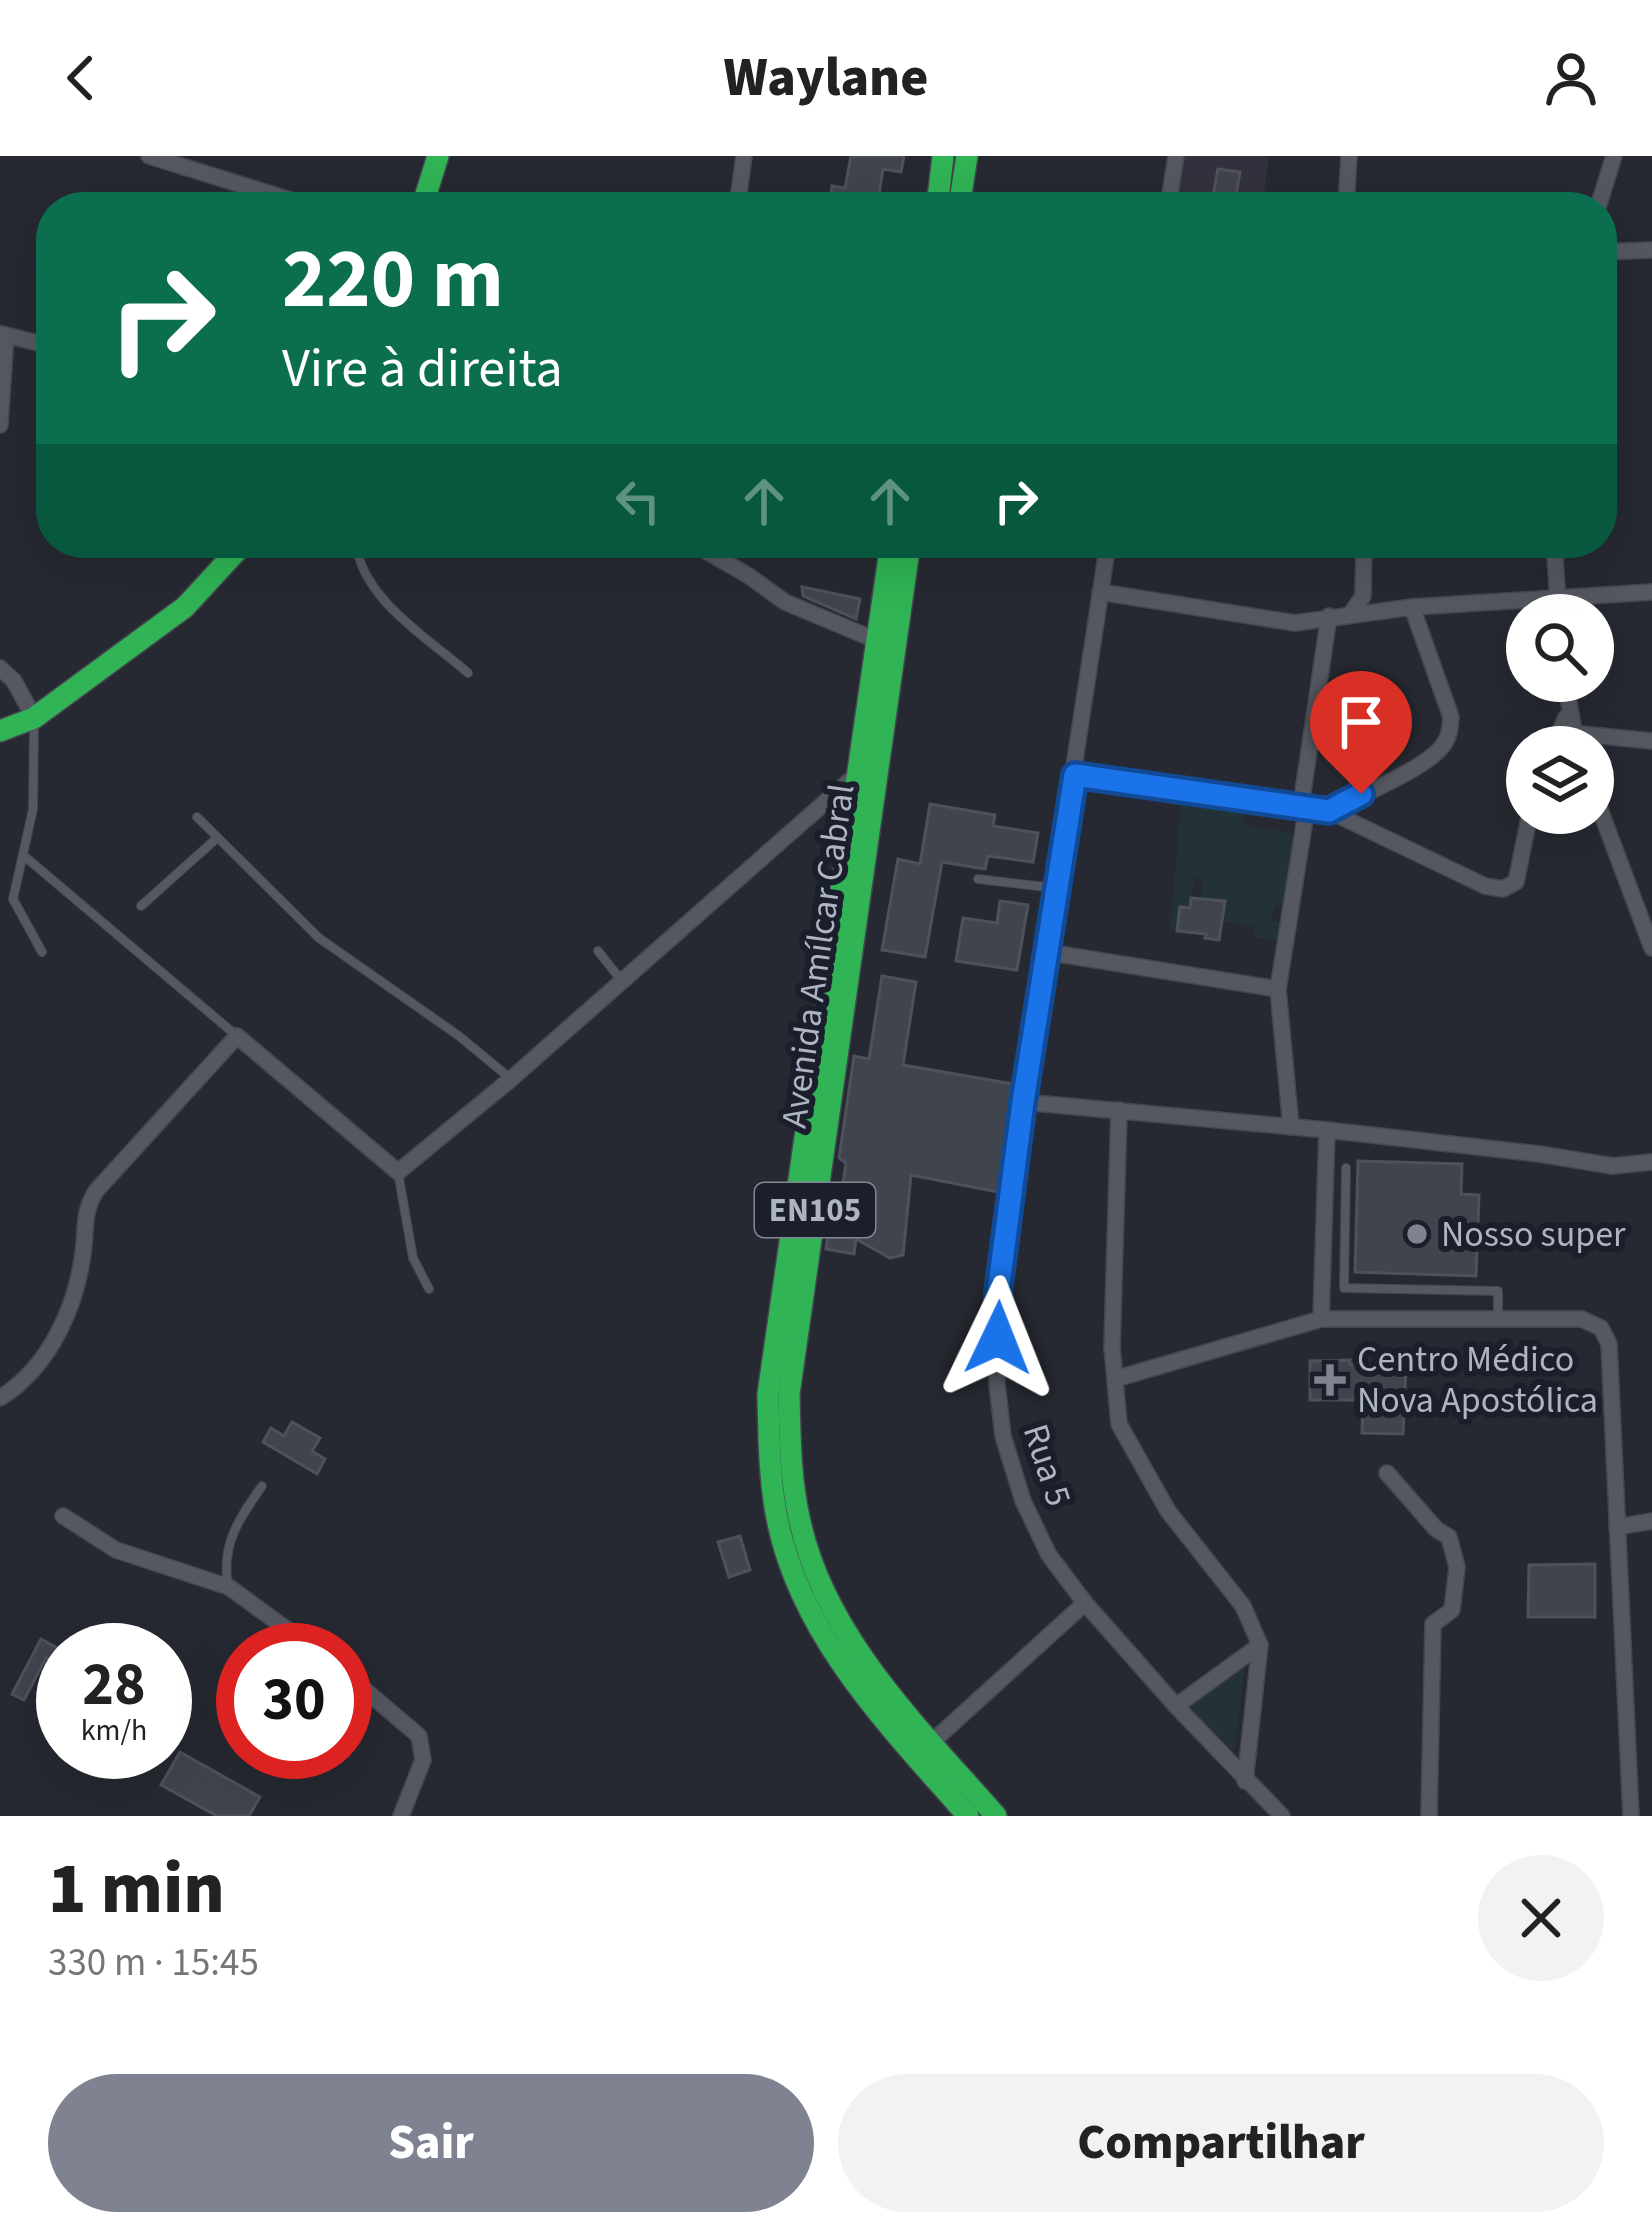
<!DOCTYPE html>
<html lang="pt">
<meta charset="utf-8">
<style>
:root{--surface:#fff;--page:#f2f2f2;--text:#222;--muted:#767676;--accent:#7f8391}
body{margin:0;font-family:"Source Sans 3",sans-serif;background:var(--page);color:var(--text);height:100vh;display:flex;flex-direction:column;font-size:45px;white-space:nowrap}
*{box-sizing:border-box;margin:0}
p{font-size:39px;color:var(--muted)}
.icon{flex:none;width:66px;height:66px;fill:none;stroke:currentColor;stroke-width:2;stroke-linecap:round;stroke-linejoin:round}
.map{position:relative;height:1660px;overflow:hidden}
.panel{display:flex;flex-direction:column;background:var(--surface);flex:1}
.panel>*{flex:none}
.hud{position:absolute;left:36px;top:36px;width:1581px;height:366px;border-radius:48px;box-shadow:0 12px 48px #0002;background:#0b6e4f;color:#fff;overflow:hidden}
.buttons{position:absolute;left:1506px;top:438px;display:grid;gap:24px}
.buttons a{display:grid;place-items:center;width:108px;height:108px;border-radius:50%;background:var(--surface);box-shadow:0 12px 48px #0002;font-size:60px}
.speed{position:absolute;left:36px;top:1467px;display:flex;gap:24px;font-size:60px;font-weight:700;text-align:center}
.speed>*{display:grid;place-content:center;width:156px;height:156px;border-radius:50%;background:var(--surface);box-shadow:0 12px 48px #0002;line-height:1}
.speed small{font-size:30px;font-weight:400}
.speed .limit{border:18px solid #d22;background:#fff;color:#111}
.pin{position:absolute;display:grid;place-items:center;width:102px;height:102px;color:#fff;margin:-123px -51px;border-radius:50% 50% 50% 0;rotate:-45deg;box-shadow:0 0 12px #0007}
.pin .icon{rotate:45deg}
.me{position:absolute;width:132px;margin:-66px;rotate:2deg;stroke-linejoin:round;filter:drop-shadow(0 0 9px #0008)}
.turn{display:flex;align-items:center;gap:42px;height:252px;padding:0 48px;font-size:54px}
.turn .icon{width:156px;height:156px;stroke-width:2.5}
.turn b{display:block;font-size:84px;line-height:102px}
.lanes{display:flex;align-items:center;height:114px;padding:0 48px;background:#0003;justify-content:center;gap:60px;direction:ltr}
.lanes .off{opacity:.35}
.round{display:grid;place-items:center;flex:none;width:126px;height:126px;border-radius:63px;background:var(--page)}
.summary{display:flex;align-items:center;justify-content:space-between;height:204px;padding:0 48px}
h1{font-size:72px;font-weight:800;line-height:90px}
.primary-button{display:flex;gap:24px;margin-top:auto;padding:24px 48px}
.primary-button a{flex:1;height:138px;border-radius:72px;background:var(--accent);color:#fff;font-size:48px;font-weight:800;line-height:138px;text-align:center}
.primary-button a+a{background:var(--page);color:var(--text)}
header{display:flex;justify-content:space-between;align-items:center;height:156px;padding:0 48px;background:var(--surface);font-size:54px;font-weight:800}
.map>svg:first-child{display:block}
</style>
<header><svg class="icon" aria-label="back" viewBox="0 0 24 24"><path d="M15 5l-7 7 7 7"/></svg>Waylane<svg class="icon" aria-label="person" viewBox="0 0 24 24"><circle cx="12" cy="8" r="4"/><path d="M4 21q1-7 8-7t8 7"/></svg></header>
<div class="map">
<svg width="1652" height="1660" viewBox="0 0 1652 1660">
<rect width="100%" height="100%" fill="#262931"/>
<polygon fill="#33313d" points="1181,0 1269,0 1262,51 1174,51"/>
<g fill="#233236">
<polygon points="1181,649 1245,658 1244,669 1294,678 1283,750 1274,750 1272,765 1280,766 1278,784 1253,781 1254,770 1223,766 1225,746 1201,743 1203,723 1195,722 1190,752 1180,752 1177,775 1170,774"/>
<polygon points="1245,1506 1234,1595 1189,1552"/>
</g>
<g fill="#40444d" stroke="#4e515a" stroke-width="3">
<polygon points="851,0 904,0 901,16 883,13 877,51 829,51 832,30 845,32"/>
<polygon points="1218,13 1240,16 1234,51 1211,51"/>
<polygon points="802,431 860,443 856,463 803,440"/>
<polygon points="930,648 995,659 993,670 1038,677 1033,706 988,700 985,713 942,706 925,801 882,794 898,703 920,708"/>
<polygon points="1191,742 1225,745 1219,784 1205,782 1206,778 1177,775 1180,751 1190,752"/>
<polygon points="1000,745 1028,749 1017,814 956,805 963,762 997,767"/>
<polygon points="882,820 916,826 903,909 1013,928 998,1036 911,1019 903,1099 890,1102 856,1083 854,1098 826,1093 830,1066 837,1067 846,1007 839,1002 854,900 869,903"/>
<polygon points="1358,1005 1462,1008 1461,1038 1479,1039 1476,1120 1355,1116"/>
<polygon points="1350,1204 1350,1208 1406,1210 1403,1278 1362,1277 1363,1244 1310,1244 1310,1205"/>
<polygon points="292,1266 320,1282 312,1295 325,1303 317,1318 263,1286 271,1272 284,1280"/>
<polygon points="740,1380 750,1414 729,1421 718,1386"/>
<polygon points="1595,1408 1595,1461 1528,1461 1529,1409"/>
<polygon points="41,1483 63,1495 63,1511 46,1502 24,1544 12,1538"/>
<polygon points="79,1596 127,1596 114,1617"/>
<polygon points="180,1596 260,1641 249,1660 217,1660 161,1629"/>
</g>
<g fill="none" stroke-linecap="round" stroke-linejoin="round">
<defs>
<g id="lane">
<path d="M356 387C362 443 428 482 468 517"/>
<polyline points="34,568 33,653 13,743 42,796"/>
<polyline points="197,661 319,782 459,880 511,923"/>
<polyline points="23,699 237,880"/>
<polyline points="978,723 1055,732"/>
<polyline points="141,750 217,682"/>
<polyline points="598,795 621,824"/>
<polyline points="1346,1012 1344,1132 1498,1135 1498,1161"/>
<polyline points="398,1016 413,1102 429,1133"/>
<path d="M228 1429C221 1388 239 1363 262 1330"/>
</g>
<g id="street">
<polyline points="149,0 313,51"/>
<polyline points="737,51 744,0"/>
<polyline points="1168,51 1176,0"/>
<polyline points="1346,51 1349,0"/>
<polyline points="1598,51 1614,0"/>
<polyline points="1602,96 1652,94"/>
<polyline points="1,178 51,190"/>
<polyline points="0,269 6,179"/>
<polyline points="692,387 749,420 785,446 878,485"/>
<polyline points="1108,387 1023,946 998,1137 997,1228 1003,1280 1023,1345 1049,1399 1085,1447 1176,1550 1282,1660"/>
<polyline points="1554,387 1559,459"/>
<polyline points="1100,436 1295,467 1412,451 1652,436"/>
<polyline points="1352,456 1363,440 1364,387"/>
<polyline points="0,512 14,525 34,562"/>
<polyline points="1565,525 1577,591"/>
<polyline points="1571,577 1652,585"/>
<polyline points="1553,591 1566,561"/>
<polyline points="1075,619 1329,655 1485,730 1503,733 1516,726 1530,657"/>
<polyline points="1593,635 1652,792"/>
<path d="M1329 655C1357 640 1427 613 1444 588 1450 579 1450 571 1451 561L1412 451"/>
<polyline points="1046,796 1278,833"/>
<polyline points="1023,946 1327,974 1539,998 1613,1010 1652,1006"/>
<polyline points="1119,954 1112,1191 1119,1268 1168,1355 1243,1450 1260,1489 1245,1625"/>
<polyline points="1291,971 1278,833 1305,663 1301,649 1329,460"/>
<polyline points="1321,1163 1327,974"/>
<polyline points="1115,1223 1321,1163 1582,1163 1601,1172 1609,1188 1631,1660"/>
<path d="M0 1242C51 1210 78 1148 84 1089 86 1066 84 1055 96 1035L237 880 398 1016 511 923 856 619"/>
<polyline points="1387,1317 1436,1373 1449,1381 1457,1411 1452,1454 1433,1468 1429,1660"/>
<polyline points="63,1360 116,1394 229,1431 315,1494"/>
<polyline points="1617,1371 1652,1365"/>
<polyline points="345,1517 419,1580 423,1604 401,1660"/>
<polyline points="1176,1550 1260,1489"/>
<polyline points="932,1586 1085,1447"/>
</g>
<g id="fast">
<polyline points="422,51 438,0"/>
<polyline points="937,51 943,0"/>
<polyline points="959,51 967,0"/>
<path d="M891 387 768 1238C769 1282 769 1325 778 1367 803 1484 892 1573 968 1660"/>
<path d="M910 387 789 1238C790 1281 790 1323 800 1366 826 1483 920 1573 996 1660"/>
<polyline points="0,575 34,562 185,451 244,387"/>
</g>
</defs>
<use href="#lane" stroke="#43464e" stroke-width="10"/>
<use href="#street" stroke="#43464e" stroke-width="18"/>
<use href="#fast" stroke="#43464e" stroke-width="24"/>
<use href="#lane" stroke="#555860" stroke-width="8"/>
<use href="#street" stroke="#555860" stroke-width="15"/>
<use href="#fast" stroke="#30b455" stroke-width="21"/>
</g>
<g fill="none" stroke-linecap="round" stroke-linejoin="round">
<defs>
<polyline id="route" points="998,1182 998,1137 1023,946 1075,619 1329,655 1361,638"/>
</defs>
<use href="#route" stroke="#114b97" stroke-width="30"/>
<use href="#route" stroke="#1a73e8" stroke-width="21"/>
</g>
<g fill="#7f8391" stroke="#1a1f2b" stroke-width="4.5">
<circle cx="1417" cy="1078" r="12"/>
<path d="M1324 1206h12v12h12v12h-12v12h-12v-12h-12v-12h12z"/>
</g>
<g text-anchor="middle" dominant-baseline="central" stroke-width="12" stroke-linejoin="round" paint-order="stroke">
<rect fill="#1a1f2b" stroke="#828796" stroke-width="3" x="755" y="1027" width="120" height="54" rx="9"/>
<g font-size="33" font-weight="bold" fill="#afb4c4">
<text x="815" y="1054">EN105</text>
</g>
<g font-size="36" fill="#afb4c4" stroke="#1a1f2b">
<text transform="translate(818 800) rotate(-82)">Avenida Amílcar Cabral</text>
<text transform="translate(1047 1309) rotate(72)">Rua 5</text>
</g>
<g font-size="36" fill="#afb4c4" stroke="#1a1f2b" text-anchor="start">
<text x="1441" y="1078">Nosso super</text>
<text x="1357" y="1203">Centro Médico<tspan x="1357" dy="41">Nova Apostólica</tspan></text>
</g>
</g>
</svg>
<div class="buttons">
<a><svg class="icon" aria-label="search" viewBox="0 0 24 24"><circle cx="10" cy="10" r="6"/><path d="M15 15l6 6"/></svg></a>
<a><svg class="icon" aria-label="layers" viewBox="0 0 24 24"><path d="M12 4l9 5-9 5-9-5zM3 14l9 5 9-5"/></svg></a>
</div>
<div class="speed"><div>28<small>km/h</small></div><div class="limit">30</div></div>
<div class="pin" style="left:1361px;top:638px;background:#d93025"><svg class="icon" aria-label="arrive" viewBox="0 0 24 24"><path d="M6 21V4h12l-3 4 3 4H6"/></svg></div>
<svg class="me" style="left:998px;top:1182px" viewBox="-20 -20 40 40"><path d="M0-17L14 15 0 8-14 15z" fill="#1a73e8" stroke="#fff" stroke-width="4"/></svg>
<div class="hud">
<div class="turn"><svg class="icon" aria-label="right" viewBox="0 0 24 24"><path d="M7 20v-9h11M14 6l5 5-5 5"/></svg><div><b>220 m</b>Vire à direita</div></div>
<div class="lanes"><svg class="icon off" aria-label="left" viewBox="0 0 24 24"><path d="M17 20v-9H6M10 6l-5 5 5 5"/></svg><svg class="icon off" aria-label="ahead" viewBox="0 0 24 24"><path d="M12 20V5M6 11l6-6 6 6"/></svg><svg class="icon off" aria-label="ahead" viewBox="0 0 24 24"><path d="M12 20V5M6 11l6-6 6 6"/></svg><svg class="icon" aria-label="right" viewBox="0 0 24 24"><path d="M7 20v-9h11M14 6l5 5-5 5"/></svg></div>
</div>
</div>
<section class="panel">
<div class="summary"><div><h1>1 min</h1><p>330 m · 15:45</p></div><a class="round"><svg class="icon" aria-label="close" viewBox="0 0 24 24"><path d="M6 6l12 12M18 6L6 18"/></svg></a></div>
<div class="primary-button"><a>Sair</a><a>Compartilhar</a></div>
</section>
